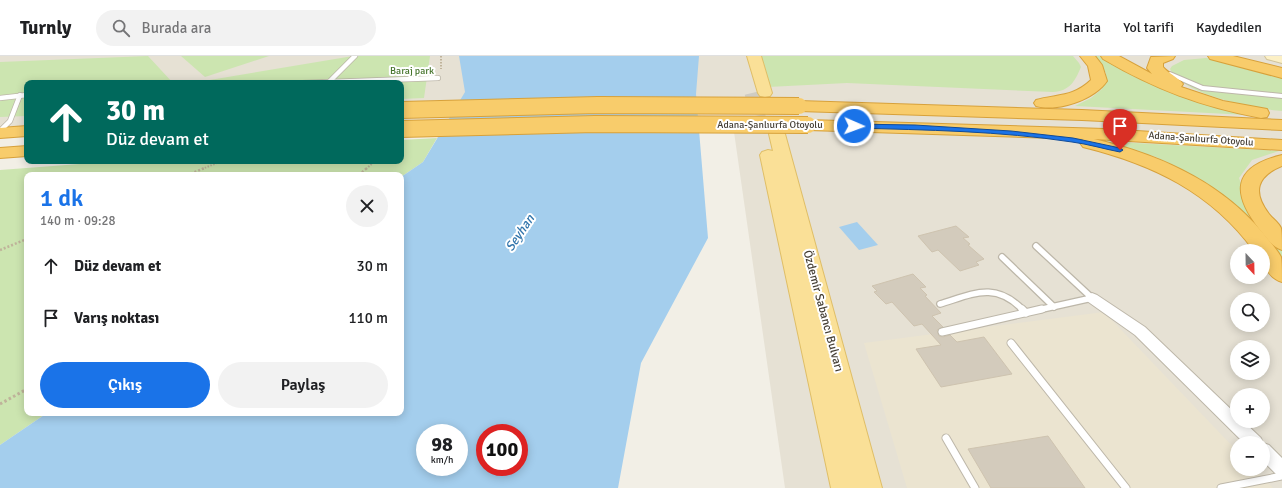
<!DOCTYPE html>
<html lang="tr">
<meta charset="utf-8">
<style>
:root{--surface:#fff;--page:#f2f2f2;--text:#202124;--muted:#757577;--line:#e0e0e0;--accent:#1a73e8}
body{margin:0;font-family:Signika,sans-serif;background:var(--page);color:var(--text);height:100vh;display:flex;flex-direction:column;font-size:15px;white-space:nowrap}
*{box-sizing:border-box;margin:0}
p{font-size:13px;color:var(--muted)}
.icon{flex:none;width:22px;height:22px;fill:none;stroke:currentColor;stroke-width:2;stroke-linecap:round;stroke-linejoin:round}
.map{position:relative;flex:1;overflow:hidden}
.drawer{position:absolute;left:24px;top:116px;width:380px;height:244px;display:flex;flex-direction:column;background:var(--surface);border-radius:8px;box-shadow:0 2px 10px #0003}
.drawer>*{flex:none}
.hud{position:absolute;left:24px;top:24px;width:380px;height:84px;border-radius:8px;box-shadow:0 2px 10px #0003;background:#00695c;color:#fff;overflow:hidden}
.needle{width:26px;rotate:158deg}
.tools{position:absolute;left:1230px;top:188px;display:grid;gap:8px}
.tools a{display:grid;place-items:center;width:40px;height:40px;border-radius:50%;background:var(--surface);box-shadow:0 2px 10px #0003;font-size:20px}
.speed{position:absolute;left:416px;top:368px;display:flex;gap:8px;font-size:20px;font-weight:700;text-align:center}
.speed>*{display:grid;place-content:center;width:52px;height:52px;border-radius:50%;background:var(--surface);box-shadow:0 2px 10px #0003;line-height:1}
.speed small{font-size:10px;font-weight:400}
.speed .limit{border:6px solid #d22;background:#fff;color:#111}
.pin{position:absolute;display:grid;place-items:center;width:34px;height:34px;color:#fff;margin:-41px -17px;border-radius:50% 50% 50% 0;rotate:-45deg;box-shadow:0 0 4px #0007}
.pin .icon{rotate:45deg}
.me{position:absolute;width:44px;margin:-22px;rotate:92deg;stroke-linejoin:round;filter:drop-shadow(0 0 3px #0008)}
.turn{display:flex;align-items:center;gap:14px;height:84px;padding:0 16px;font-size:18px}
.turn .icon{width:52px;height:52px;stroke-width:2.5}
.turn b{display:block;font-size:28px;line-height:34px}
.round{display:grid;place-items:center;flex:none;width:42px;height:42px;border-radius:21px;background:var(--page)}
.overview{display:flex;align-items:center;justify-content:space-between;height:68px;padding:0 16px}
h1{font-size:24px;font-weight:600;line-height:30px;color:var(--accent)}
.button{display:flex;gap:8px;margin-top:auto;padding:8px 16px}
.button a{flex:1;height:46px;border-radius:24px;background:var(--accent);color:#fff;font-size:16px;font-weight:600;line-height:46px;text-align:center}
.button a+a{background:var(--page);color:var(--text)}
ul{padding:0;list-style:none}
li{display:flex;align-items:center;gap:12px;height:52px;padding:0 16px}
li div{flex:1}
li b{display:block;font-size:15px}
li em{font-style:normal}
header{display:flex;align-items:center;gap:24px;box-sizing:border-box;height:56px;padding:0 20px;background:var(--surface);border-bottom:1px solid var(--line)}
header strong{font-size:19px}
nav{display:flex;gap:22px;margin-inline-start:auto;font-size:14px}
.search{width:280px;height:36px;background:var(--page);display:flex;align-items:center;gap:10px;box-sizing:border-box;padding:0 14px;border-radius:22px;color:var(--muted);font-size:15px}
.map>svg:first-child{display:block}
</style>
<header>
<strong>Turnly</strong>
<div class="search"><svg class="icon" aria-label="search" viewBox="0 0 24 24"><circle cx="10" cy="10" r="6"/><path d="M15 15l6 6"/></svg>Burada ara</div>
<nav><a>Harita</a><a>Yol tarifi</a><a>Kaydedilen</a></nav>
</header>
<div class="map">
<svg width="1282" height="432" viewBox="0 0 1282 432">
<rect width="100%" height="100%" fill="#f2efe6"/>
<path fill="#e6e1d4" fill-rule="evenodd" d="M0 0H1282V432H785L732 62 401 67V27H27V73L0 74ZM1237 195H1263V221H1237ZM1237 243H1263V269H1237ZM1237 291H1263V317H1237ZM1237 339H1263V365H1237ZM1237 387H1263V413H1237Z"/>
<polygon fill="#ebe4d0" points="1104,256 1237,395 1237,413 1254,413 1273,432 907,432 864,287"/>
<g fill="#cce5b0">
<polygon points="148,0 173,27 27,27 27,60 0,61 0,6"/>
<polygon points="181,0 269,0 205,21"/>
<polygon points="353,0 430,0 424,42 401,43 401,27 192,27"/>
<path d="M760 0H1073L1079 7 1081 11C1075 25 1070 35 1053 36L847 27 768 31Z"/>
<polygon points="1092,0 1102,0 1135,21 1162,33 1205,48 1247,59 1075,50 1091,42 1102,33 1106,17"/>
<path d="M1206 2 1226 5 1282 20V55C1256 53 1182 39 1170 13L1172 10 1184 4Z"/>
<polygon points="437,82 423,106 401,121 401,119 27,119 27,357 47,357 0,389 0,114 119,105 401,105 401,84"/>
<polygon points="1099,85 1279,95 1252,104 1239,122 1250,153 1282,194 1282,205 1263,180 1238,152 1200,123 1156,101"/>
</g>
<g fill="#a4ceed" fill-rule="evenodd">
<path d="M459 0H699L696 38 708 182 641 307 618 432H0V389L47 357H401V121L423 106 465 36ZM425 377H459V411H425ZM485 377H519V411H485Z"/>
<polygon points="857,166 878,189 859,194 839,171"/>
</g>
<g fill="#d3cbbc" stroke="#cec3af">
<polygon points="956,170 969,181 963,182 970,188 968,189 984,203 976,206 979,209 960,215 938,194 932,196 918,180"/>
<polygon points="913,218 926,231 920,232 927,239 925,240 941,257 932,260 943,271 937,274 939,280 943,281 950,279 957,286 984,281 1012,318 941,331 916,293 941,289 922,268 914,270 892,246 886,248 874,236 877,235 872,230"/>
<polygon points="1048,380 1085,432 991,432 968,393"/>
</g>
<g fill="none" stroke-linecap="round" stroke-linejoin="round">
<polyline stroke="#cfccc3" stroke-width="15" stroke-dasharray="15 8" stroke-linecap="butt" points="752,37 762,76"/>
<defs>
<g id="service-far2">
<polyline points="302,27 438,22"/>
<polyline points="328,27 355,0"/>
<polyline points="0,42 27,39"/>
<polyline points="0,75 10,65 20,39"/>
</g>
<g id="service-far1">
<polyline points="1036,190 1092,242"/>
<polyline points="1002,201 1054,251"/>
<path d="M940 248C973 238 995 225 1023 254"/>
<polyline points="1038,254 1092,242"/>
</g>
<g id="service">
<polyline points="1022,253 1026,257"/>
<polyline points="942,276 1042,253"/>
<polyline points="1011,287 1126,432"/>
<polyline points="946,382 975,432"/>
<polyline points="1221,432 1282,420"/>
</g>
<polygon id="pedestrian" points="1170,16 1203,30 1282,38 1282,42 1202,34 1168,19 1167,18"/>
<polygon id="minor" points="1092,237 1097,239 1145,271 1237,359 1237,365 1243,365 1261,382 1263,387 1269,389 1282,402 1282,421 1276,418 1263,405 1263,387 1244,387 1135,279 1087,245 1085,242 1087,239"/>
<polygon id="secondary" points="1265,0 1282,0 1282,7 1267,3"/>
<g id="primary">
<polygon points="747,0 761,0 772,37 770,40 765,41 760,40 758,37"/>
<polygon points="777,73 783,75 785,78 882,432 831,432 760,99 762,96 768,94 773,95 769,78 771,75"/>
</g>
<g id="motorway">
<path d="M1080 0H1095L1102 9 1107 25C1094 44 1058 56 1036 50L1034 47 1036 44C1058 38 1073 41 1091 24L1088 10Z"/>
<path d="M1101 0H1119L1152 18 1147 12 1151 1 1175 0 1173 3 1163 7V11C1169 18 1178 21 1183 28L1181 31 1223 45 1267 53 1269 57 1267 61 1261 62C1202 51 1154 33 1103 3Z"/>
<polygon points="1208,0 1233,0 1282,12 1282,22 1210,3"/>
<polygon points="799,45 1082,54 1282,64 1282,74 1082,64 799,55 793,53 791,50 793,47"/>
<path d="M808 64 1105 73 1282 84V94L1094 83C1158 98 1220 125 1263 177 1269 185 1277 193 1281 201 1282 207 1282 219 1282 226 1267 221 1263 209 1263 195H1254C1211 136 1152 108 1083 91L1080 87 1083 83H1085L808 74 802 73 799 69 802 65Z"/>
<polygon points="27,70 27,80 0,82 0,72"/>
<polygon points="27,90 27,100 0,102 0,92"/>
<path d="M1282 99V110C1257 120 1252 136 1269 158 1273 163 1279 167 1281 172 1282 177 1282 188 1282 194 1272 191 1267 182 1260 174 1231 137 1232 111 1282 99Z"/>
</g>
</defs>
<use href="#service-far2" stroke="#bdb7a9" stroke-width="6"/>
<use href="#service-far1" stroke="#bdb7a9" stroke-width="8"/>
<use href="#service" stroke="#bdb7a9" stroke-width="9"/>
<use href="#pedestrian" stroke="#bdb7a9" stroke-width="2"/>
<use href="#minor" stroke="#bdb7a9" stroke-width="2"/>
<use href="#secondary" stroke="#d1c397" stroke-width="2"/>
<use href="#primary" stroke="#dfbe67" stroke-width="2"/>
<use href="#motorway" stroke="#d7a13b" stroke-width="2"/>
<g stroke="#bfb39a" stroke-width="2" stroke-dasharray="1.5 1.5" stroke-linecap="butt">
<polyline points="441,0 441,13"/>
<polyline points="202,113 222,105"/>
<polyline points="366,113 375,105"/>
</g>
<g stroke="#bfb39a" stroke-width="2.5" stroke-dasharray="2 2" stroke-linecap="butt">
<polyline points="187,119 205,112"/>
<polyline points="359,119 367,112"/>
<polyline points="0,194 27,183"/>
</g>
<polyline stroke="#bfb39a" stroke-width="3" stroke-dasharray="2.5 2.5" stroke-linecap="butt" points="0,348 27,333"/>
<use href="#service-far2" stroke="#fff" stroke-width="4.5"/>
<use href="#service-far1" stroke="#fff" stroke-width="5.5"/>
<use href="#service" stroke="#fff" stroke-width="7"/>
<use href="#pedestrian" fill="#fff" fill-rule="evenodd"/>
<use href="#minor" fill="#fff" fill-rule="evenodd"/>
<use href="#secondary" fill="#fcf0c6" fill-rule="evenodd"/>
<use href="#primary" fill="#fae097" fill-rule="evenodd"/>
<use href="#motorway" fill="#f8cc6b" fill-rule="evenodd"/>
<defs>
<g id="motorway-bridge">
<polyline points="401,54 598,49 799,50"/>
<polyline points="401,73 595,68 808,69"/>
</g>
</defs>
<use href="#motorway-bridge" stroke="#d7a13b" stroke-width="18" stroke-linecap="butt"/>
<use href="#motorway-bridge" stroke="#f8cc6b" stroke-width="16"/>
</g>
<path fill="#1a73e8" stroke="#114b97" d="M851 68 915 69 1011 75 1073 82 1120 92 1123 94 1120 96C1104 93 1088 88 1072 86 1000 75 926 74 854 72L851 71Z"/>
<g text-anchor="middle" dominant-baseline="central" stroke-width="4" stroke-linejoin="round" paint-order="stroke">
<g font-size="10" fill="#45742b" stroke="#fff">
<text x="412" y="15">Baraj park</text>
</g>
<g font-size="10" fill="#453f35" stroke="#fff">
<text x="770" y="69">Adana-Şanlıurfa Otoyolu</text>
<text transform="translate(1201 83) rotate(4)">Adana-Şanlıurfa Otoyolu</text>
</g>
<g font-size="12" fill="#453f35" stroke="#fff">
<text transform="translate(823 255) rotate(75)">Özdemir Sabancı Bulvarı</text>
</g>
<g font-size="13" font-style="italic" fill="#3376ac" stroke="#fff">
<text transform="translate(520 177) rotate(-56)">Seyhan</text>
</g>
</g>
</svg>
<div class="tools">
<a><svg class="needle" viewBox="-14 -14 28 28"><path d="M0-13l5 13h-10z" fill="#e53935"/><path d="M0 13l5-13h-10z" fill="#757577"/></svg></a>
<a><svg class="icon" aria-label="search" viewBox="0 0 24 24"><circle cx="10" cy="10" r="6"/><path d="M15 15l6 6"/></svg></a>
<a><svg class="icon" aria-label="layers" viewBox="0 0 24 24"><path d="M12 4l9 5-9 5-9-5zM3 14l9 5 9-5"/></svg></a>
<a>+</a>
<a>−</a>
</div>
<div class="speed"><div>98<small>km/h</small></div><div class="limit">100</div></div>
<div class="pin" style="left:1120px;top:94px;background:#d93025"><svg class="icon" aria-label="arrive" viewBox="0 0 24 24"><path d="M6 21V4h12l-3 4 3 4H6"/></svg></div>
<svg class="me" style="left:854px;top:70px" viewBox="-20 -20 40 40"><circle r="17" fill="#1a73e8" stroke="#fff" stroke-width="3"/><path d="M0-11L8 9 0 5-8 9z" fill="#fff"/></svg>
<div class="hud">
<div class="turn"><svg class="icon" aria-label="ahead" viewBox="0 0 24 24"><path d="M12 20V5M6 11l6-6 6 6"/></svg><div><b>30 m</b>Düz devam et</div></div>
</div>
<section class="drawer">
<div class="overview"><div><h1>1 dk</h1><p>140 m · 09:28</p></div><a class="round"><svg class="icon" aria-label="close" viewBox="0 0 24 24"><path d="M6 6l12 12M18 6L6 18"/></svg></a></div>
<ul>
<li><svg class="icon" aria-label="ahead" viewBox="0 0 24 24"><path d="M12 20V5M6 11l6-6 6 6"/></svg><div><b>Düz devam et</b></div><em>30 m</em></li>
<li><svg class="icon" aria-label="arrive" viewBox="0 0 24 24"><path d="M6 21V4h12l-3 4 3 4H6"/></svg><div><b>Varış noktası</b></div><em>110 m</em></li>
</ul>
<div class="button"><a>Çıkış</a><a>Paylaş</a></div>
</section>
</div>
